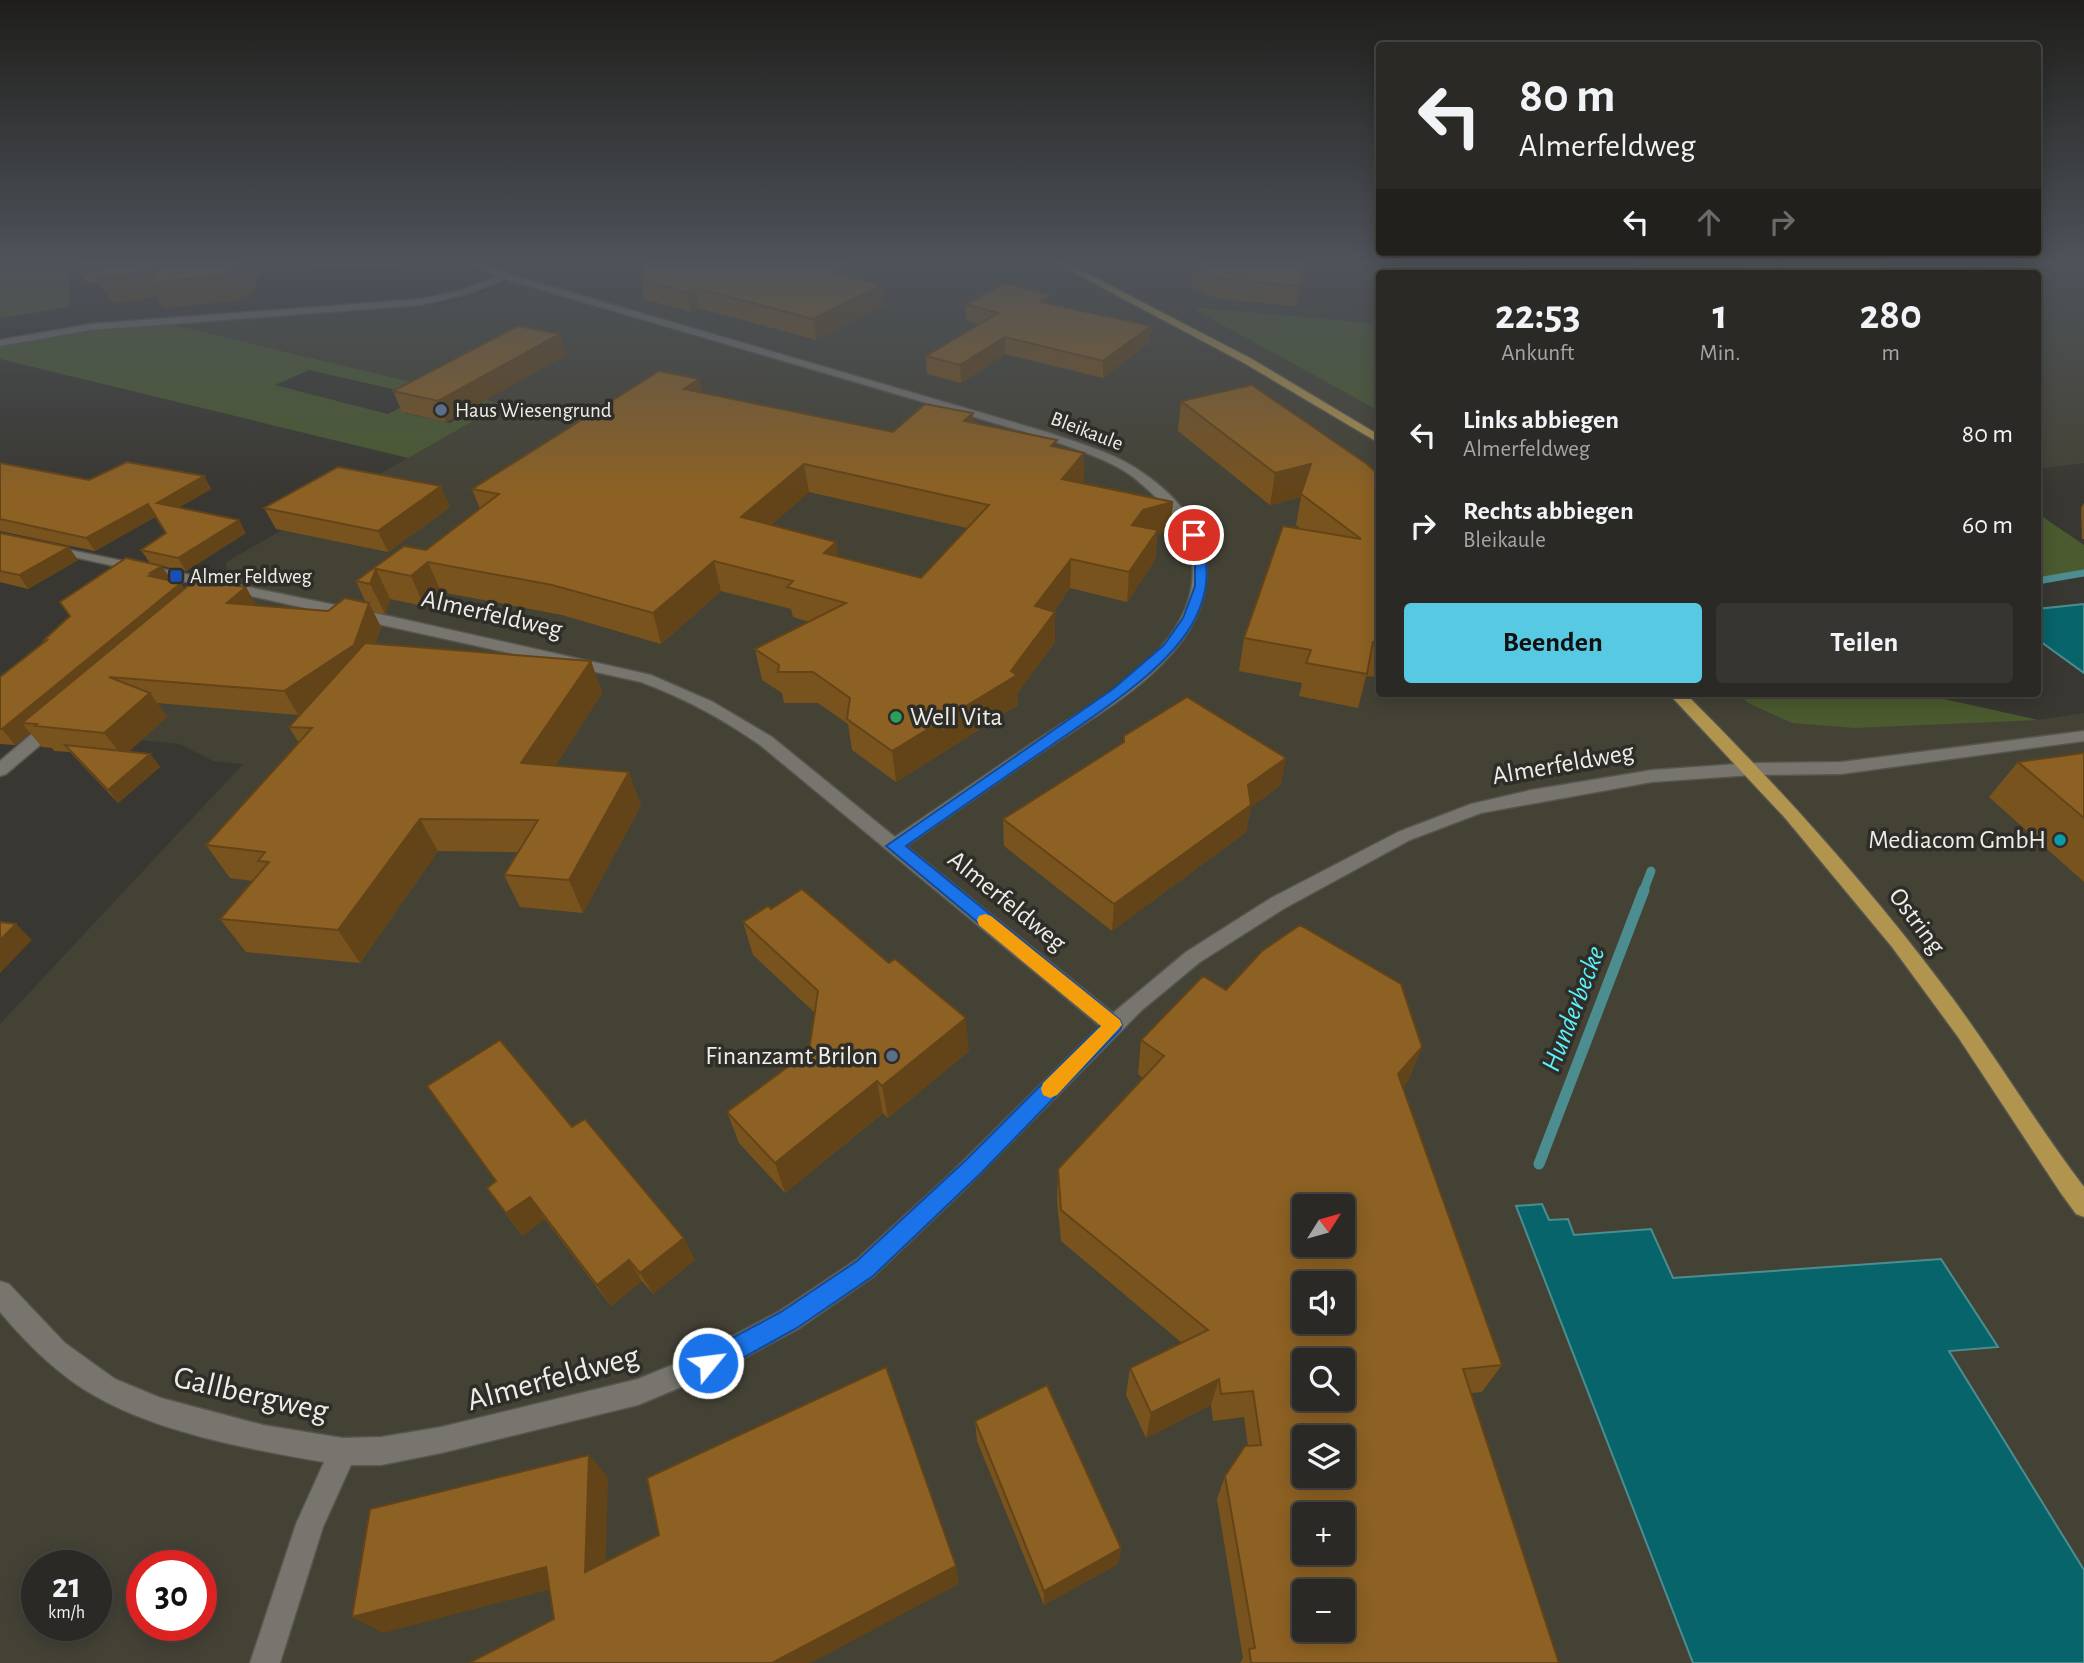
<!DOCTYPE html>
<html lang="de">
<meta charset="utf-8">
<style>
:root{--surface:#2b2925;--page:#373532;--text:#f1f3f6;--muted:#a6a6a7;--line:#474542;--accent:#57c9e2}
body{margin:0;font-family:"Alegreya Sans",sans-serif;background:var(--page);color:var(--text);height:100vh;display:flex;flex-direction:column;font-size:26px;white-space:nowrap}
*{box-sizing:border-box;margin:0}
p{font-size:23px;color:var(--muted)}
.icon{flex:none;width:38px;height:38px;fill:none;stroke:currentColor;stroke-width:2;stroke-linecap:round;stroke-linejoin:round}
.map{position:relative;flex:1;overflow:hidden}
.drawer{position:absolute;left:1376px;top:270px;width:665px;height:427px;display:flex;flex-direction:column;background:var(--surface);border-radius:7px;box-shadow:0 4px 18px #0003,0 0 0 2px var(--line)}
.drawer>*{flex:none}
.banner{position:absolute;left:1376px;top:42px;width:665px;height:214px;border-radius:7px;box-shadow:0 4px 18px #0003,0 0 0 2px var(--line);background:#2b2925;color:var(--text);overflow:hidden}
.needle{width:46px;rotate:53deg}
.fabs{position:absolute;left:1292px;top:1194px;display:grid;gap:14px}
.fabs a{display:grid;place-items:center;width:63px;height:63px;border-radius:7px;background:var(--surface);box-shadow:0 4px 18px #0003,0 0 0 2px var(--line);font-size:35px}
.speed{position:absolute;left:21px;top:1550px;display:flex;gap:14px;font-size:35px;font-weight:700;text-align:center}
.speed>*{display:grid;place-content:center;width:91px;height:91px;border-radius:50%;background:var(--surface);box-shadow:0 4px 18px #0003,0 0 0 2px var(--line);line-height:1}
.speed small{font-size:18px;font-weight:400}
.speed .limit{border:10px solid #d22;background:#fff;color:#111}
.pin{position:absolute;display:grid;place-items:center;width:60px;height:60px;color:#fff;margin:-30px;border:4px solid #fff;border-radius:50%;box-shadow:0 2px 7px #0007}
.me{position:absolute;width:77px;margin:-38px;rotate:61deg;stroke-linejoin:round;filter:drop-shadow(0 0 5px #0008)}
.turn{display:flex;align-items:center;gap:24px;height:147px;padding:0 28px;font-size:32px}
.turn .icon{width:91px;height:91px;stroke-width:2.5}
.turn b{display:block;font-size:49px;line-height:60px}
.lanes{display:flex;align-items:center;height:66px;padding:0 28px;background:#0003;justify-content:center;gap:35px;direction:ltr}
.lanes .off{opacity:.35}
.eta{display:flex;justify-content:space-evenly;align-items:center;height:119px;text-align:center}
.eta b{font-size:42px;font-weight:600;line-height:49px}
.cta{display:flex;gap:14px;margin-top:auto;padding:14px 28px}
.cta a{flex:1;height:80px;border-radius:7px;background:var(--accent);color:#111;font-size:28px;font-weight:600;line-height:80px;text-align:center}
.cta a+a{background:var(--page);color:var(--text)}
ul{padding:0;list-style:none}
li{display:flex;align-items:center;gap:21px;height:91px;padding:0 28px}
li div{flex:1}
li b{display:block;font-size:26px}
li em{font-style:normal}
.map>svg:first-child{display:block}
</style>
<div class="map">
<svg width="2084" height="1663" viewBox="0 0 2084 1663">
<rect width="100%" height="100%" fill="#393731"/>
<path fill="#444235" fill-rule="evenodd" d="M502 261H1915L1985 271 1995 261H2084V463L2037 469V273H1379V324L1196 310 1379 411V693H1738L1748 703 1969 721 2038 720 2084 713V1663H0V1024L243 764 213 761 179 744 82 734 229 603 226 562 502 404 166 323 443 304 504 286 523 271ZM1304 1206H1342V1244H1304ZM1304 1283H1342V1321H1304ZM1304 1360H1342V1398H1304ZM1304 1437H1342V1475H1304ZM1304 1514H1342V1552H1304ZM37 1566H96V1626H37ZM142 1566H201V1626H142ZM1304 1591H1342V1629H1304Z"/>
<g fill="#4b5a2f" fill-rule="evenodd">
<polygon points="0,261 69,261 69,307 0,318"/>
<polygon points="1204,308 1379,324 1379,411 1197,311 1196,309"/>
<path d="M166 323 503 404 408 458 0 359V347L68 332ZM309 370 423 396 388 414 275 385ZM432 396 477 406 478 407 450 423 404 413Z"/>
<polygon points="2037,513 2084,545 2084,570 2037,578"/>
<polygon points="1738,693 1917,693 2038,720 1855,728 1792,723 1748,703"/>
</g>
<g fill="#07646a" stroke="#4c8d90" stroke-width="2">
<polygon points="2084,604 2084,673 2037,639 2037,609"/>
<polygon points="1542,1204 1549,1220 1568,1219 1574,1235 1651,1229 1673,1278 1941,1259 1998,1347 1949,1351 2084,1570 2084,1663 1693,1663 1516,1206"/>
</g>
<g fill="none" stroke-linecap="round" stroke-linejoin="round">
<polyline stroke="#4c8d90" stroke-width="7" points="2037,581 2084,573"/>
<polyline stroke="#4c8d90" stroke-width="9" points="1643,892 1651,871"/>
<polyline stroke="#4c8d90" stroke-width="11" points="1539,1164 1644,890"/>
<defs>
<g id="minor">
<polygon points="287,261 437,261 433,264 356,267 291,264"/>
<path d="M463 261H475L508 274 1050 433C1078 443 1108 451 1134 467 1216 518 1232 593 1162 664 1127 700 1082 724 1042 752 996 783 951 815 906 846L1113 1013 1186 952 1271 898 1398 832 1471 804 1531 790 1652 770 1752 763 1841 762 2084 731V741L1841 774 1752 775 1652 782 1481 813 1410 840 1285 908 1200 962 1142 1010 964 1190 874 1276 798 1329 717 1372 638 1405 441 1453 381 1465H351L323 1527 280 1663H250L296 1524 324 1462C253 1450 160 1433 97 1397 60 1377 27 1344 0 1312V1281L9 1284 65 1343 115 1379 161 1398 263 1425 343 1438 381 1437 441 1427 638 1379 699 1354 780 1311 856 1260 948 1176 1100 1026 760 745C723 719 684 698 641 682L51 552 46 551V545L398 618 651 675 713 702 772 737 895 837C940 806 985 775 1031 744 1072 716 1117 693 1152 657 1200 608 1210 550 1158 499 1146 488 1135 477 1121 469 1096 455 1069 447 1042 437L505 279 468 294 421 305 91 330 0 346V340L91 324 421 299 462 290 497 276Z"/>
<polygon points="53,720 59,721 61,725 59,729 6,774 0,776 0,761 47,721"/>
</g>
<g id="major">
<polygon points="1052,261 1063,261 1252,359 1379,435 1379,443 1244,363"/>
<path d="M1668 693H1685C1775 783 1861 877 1938 979 1990 1046 2033 1120 2084 1187V1217L2076 1214 2060 1192 1958 1037 1892 947 1785 818Z"/>
</g>
</defs>
<use href="#minor" stroke="#56554f" stroke-width="3"/>
<use href="#major" stroke="#56554f" stroke-width="3"/>
<use href="#minor" fill="#77756e" fill-rule="evenodd"/>
<use href="#major" fill="#b1944e" fill-rule="evenodd"/>
</g>
<g fill="#79531e" fill-rule="evenodd">
<polygon points="72,261 261,261 264,266 250,296 241,297 240,300 163,308 157,297 112,303 100,283 84,281"/>
<polygon points="1309,261 1296,306 1214,298 1192,288 1194,269"/>
<polygon points="1614,261 1887,261 1886,273 1690,273"/>
<polygon points="853,278 884,305 816,340 699,308 691,312 645,299 640,279"/>
<polygon points="1050,295 1050,304 1151,326 1149,343 1103,378 1005,354 961,383 927,374 926,356 979,324 966,320 965,304"/>
<polygon points="560,334 566,355 446,422 402,412 393,391"/>
<path d="M699 379 702 393 893 432 973 413V423L1057 447 1084 481 1082 483 1173 502 1170 531 1157 534 1155 560 1127 602 1070 588 1054 611 1055 642 1017 694 1018 705 896 782 852 750 848 724 818 703H784L782 693 762 680 755 649 809 622 793 617 791 609 721 591 661 644 562 615 441 592 424 606 390 599 385 614 373 612 381 627 375 644 591 661 602 693 555 766 641 805 583 913 520 907 504 875 518 852 438 851 360 963 246 952 220 919 253 881 230 878 206 845 299 743 289 727 301 713 298 715 157 703 167 717 128 752 150 754 160 767 118 803 70 752 54 751 52 748 42 747 30 733 15 745 0 744V677L45 642 44 640 150 563 141 550 166 534 155 517 95 551 0 531V463L89 480 204 476 211 489 179 507 246 533 186 571 162 566 171 580 170 581 184 589 257 606 328 611 366 603 356 581 404 546 426 550 480 509 472 489ZM809 492 967 528 921 578 838 557 771 525Z"/>
<polygon points="1181,401 1379,475 1379,665 1376,677 1366,676 1358,708 1299,696 1302,683 1239,671 1244,638 1301,529 1296,525 1301,497 1270,505 1178,431"/>
<polygon points="2084,503 2084,539 2082,539 2081,508"/>
<polygon points="450,507 388,552 276,529 264,508"/>
<polygon points="0,533 78,560 28,589 0,582"/>
<polygon points="1124,736 1281,785 1251,807 1246,832 1112,931 1004,846 1003,819 1124,743"/>
<polygon points="2084,753 2084,882 1989,797 2018,762"/>
<polygon points="771,909 969,1051 888,1118 883,1113 785,1193 739,1143 727,1112 809,1051 815,1013 753,955 743,922"/>
<polygon points="1226,990 1422,1047 1408,1081 1403,1087 1502,1365 1482,1392 1471,1393 1559,1663 1240,1663 1243,1658 1217,1499 1225,1476 1248,1446 1244,1417 1213,1421 1211,1405 1146,1438 1126,1395 1130,1368 1182,1343 1061,1241 1057,1201 1058,1169 1143,1078 1138,1074 1141,1040"/>
<polygon points="427,1086 572,1127 695,1260 653,1294 642,1281 611,1306 545,1219 522,1236 487,1188 496,1181"/>
<polygon points="975,1421 1121,1548 1118,1564 1044,1605 977,1441"/>
</g>
<g fill="#634418">
<polygon points="243,261 261,261 264,266 250,296 241,297 240,300 163,308 157,297 112,303 97,278 157,270 229,272"/>
<polygon points="849,261 872,261 837,293 835,273"/>
<polygon points="1306,261 1309,261 1296,306 1299,286"/>
<polygon points="882,285 884,305 816,340 813,319"/>
<polygon points="695,288 699,308 691,312 686,292"/>
<polygon points="1050,295 1050,311 1041,302"/>
<polygon points="1151,326 1149,343 1103,378 1103,361"/>
<polygon points="560,334 566,355 446,422 438,401"/>
<polygon points="1005,337 1005,354 961,383 960,365"/>
<polygon points="699,379 705,406 684,389"/>
<polygon points="973,413 974,440 964,421"/>
<polygon points="1084,453 1084,481 1062,507 1062,479"/>
<polygon points="804,464 809,492 747,546 741,517"/>
<polygon points="1311,464 1301,497 1270,505 1275,473"/>
<polygon points="204,476 211,489 165,516 157,503"/>
<polygon points="441,486 450,507 388,552 378,531"/>
<polygon points="1173,502 1170,531 1157,534 1155,560 1127,602 1132,525 1143,510"/>
<polygon points="148,504 155,517 95,551 86,538"/>
<polygon points="239,520 246,533 186,571 178,558"/>
<polygon points="836,542 840,571 824,553"/>
<polygon points="69,547 78,560 28,589 19,575"/>
<polygon points="1071,559 1070,588 1035,637 1035,606"/>
<polygon points="714,561 721,591 661,644 653,613"/>
<polygon points="428,562 441,592 424,606 411,576"/>
<polygon points="162,566 171,580 162,586 149,576 150,573"/>
<polygon points="376,569 390,599 385,614 370,584"/>
<polygon points="181,583 190,598 22,723 30,733 15,745 2,729"/>
<polygon points="246,587 259,610 227,603"/>
<polygon points="369,603 381,627 366,669 298,715 284,691"/>
<polygon points="1055,612 1055,642 1017,694 1018,705 896,782 892,751 1011,671"/>
<polygon points="591,661 602,693 536,796 521,763"/>
<polygon points="150,693 167,717 123,757 104,733"/>
<polygon points="150,754 160,767 118,803 108,790"/>
<polygon points="1286,758 1281,785 1251,807 1246,832 1112,931 1114,904 1248,785"/>
<polygon points="629,772 641,805 583,913 569,880"/>
<polygon points="420,819 438,851 360,963 338,930"/>
<polygon points="16,924 32,940 0,973 0,940"/>
<polygon points="966,1018 969,1051 888,1118 882,1086"/>
<polygon points="1422,1047 1408,1081 1385,1108 1398,1074"/>
<polygon points="877,1081 883,1113 785,1193 775,1163"/>
<polygon points="530,1197 545,1219 522,1236 506,1213"/>
<polygon points="684,1238 695,1260 653,1294 640,1273"/>
<polygon points="629,1260 642,1281 611,1306 597,1285"/>
<polygon points="1219,1379 1211,1405 1146,1438 1151,1413"/>
<polygon points="589,1455 608,1477 605,1590 585,1572"/>
<polygon points="1121,1548 1118,1564 1044,1605 1044,1591"/>
<polygon points="956,1566 959,1584 811,1663 772,1663"/>
<polygon points="546,1567 567,1585 383,1633 352,1617"/>
</g>
<g fill="#8d6123" stroke="#634418" stroke-width="2" fill-rule="evenodd">
<polygon points="106,261 243,261 238,271 229,272 228,274 150,283 157,270 97,278"/>
<polygon points="644,261 849,261 835,273 882,285 813,319 695,288 686,292 640,279"/>
<polygon points="1203,261 1306,261 1299,286 1216,278 1194,269"/>
<polygon points="1738,261 1887,261 1886,273 1766,273 1736,268"/>
<polygon points="1005,283 1050,295 1041,302 1151,326 1103,361 1005,337 960,365 926,356 998,313 965,304"/>
<polygon points="518,326 560,334 438,401 393,391"/>
<path d="M659 371 699 379 684 389 893 432 925 404 973 413 964 421 1057 440 1051 446 1084 453 1062 479 1173 502 1143 510 1132 525 1158 530 1129 572 1071 559 1035 606 1055 612 1011 671 1017 675 892 751 847 719 850 698 813 672H778L779 665 755 649 846 603 787 587 793 581 714 561 653 613 552 585 428 562 411 576 376 569 370 584 356 581 404 546 426 550 499 494 472 489ZM804 464 989 505 921 578 824 553 836 542 741 517Z"/>
<polygon points="1252,385 1367,464 1379,475 1379,643 1373,642 1367,674 1306,663 1311,650 1244,638 1283,526 1361,539 1301,494 1311,464 1275,473 1181,401"/>
<polygon points="127,462 204,476 157,503 239,520 178,558 141,550 166,533 148,504 86,538 0,519 0,463 89,480"/>
<polygon points="338,467 441,486 378,531 264,508"/>
<polygon points="0,533 69,547 19,575 0,571"/>
<polygon points="126,558 162,566 150,573 153,574 149,576 181,583 2,729 0,729 0,677 47,640 44,640 70,616 60,602"/>
<polygon points="195,580 246,587 227,603 328,611 345,598 369,603 354,645 284,691 109,677 150,693 104,733 35,726 37,724 22,723"/>
<polygon points="365,643 591,661 521,763 629,772 569,880 504,875 538,820 420,819 338,930 220,919 269,862 258,861 265,852 206,845 312,728 289,727"/>
<polygon points="1187,697 1286,758 1248,785 1251,805 1114,904 1003,819 1124,742 1124,736"/>
<polygon points="65,745 150,754 108,790"/>
<polygon points="2084,753 2084,818 2018,762"/>
<polygon points="802,889 889,963 895,959 966,1018 882,1086 877,1081 775,1163 727,1112 809,1051 818,991 743,922 768,906 771,909"/>
<polygon points="0,922 16,924 0,940"/>
<path d="M1300 925 1401 984 1422 1047 1398 1074 1502 1365 1463 1369 1559 1663H1251L1249 1649 1255 1648 1225 1476 1245 1446 1261 1445 1253 1391 1221 1394 1219 1379 1151 1413 1130 1368 1208 1330 1061 1210 1058 1169 1164 1056 1141 1040 1203 976 1226 990 1262 951ZM1304 1206H1342V1244H1304ZM1304 1283H1342V1321H1304ZM1304 1360H1342V1398H1304ZM1304 1437H1342V1475H1304ZM1304 1514H1342V1552H1304ZM1304 1591H1342V1629H1304Z"/>
<polygon points="500,1040 572,1127 585,1119 684,1238 640,1273 629,1260 597,1285 530,1197 506,1213 487,1188 496,1181 427,1086"/>
<polygon points="886,1367 956,1566 772,1663 469,1663 554,1619 546,1567 352,1617 370,1509 589,1455 585,1572 659,1535 647,1478"/>
<polygon points="1047,1385 1121,1548 1044,1591 975,1421"/>
</g>
<linearGradient id="sky" x2="0" y2="1"><stop stop-color="#1f1e1b"/><stop offset="0.53" stop-color="#4e535a"/><stop offset="1" stop-color="#4e535a" stop-opacity="0"/></linearGradient>
<rect width="2084" height="494" fill="url(#sky)"/>
<path fill="#1a73e8" stroke="#114b97" stroke-width="2" d="M1190 533 1200 535C1209 565 1210 588 1196 617 1170 670 1093 716 1046 749 999 781 952 814 906 846L1120 1020 1122 1025 1120 1030 981 1173 873 1276 797 1328 717 1372 708 1375 700 1372 697 1363 700 1355 781 1312 857 1261 966 1160 1101 1025 886 846 1113 689 1164 645 1183 618 1195 586V559L1188 535Z"/>
<polygon fill="#f59e0b" points="985,914 991,916 1120,1020 1122,1025 1057,1095 1050,1098 1043,1095 1041,1089 1043,1083 1101,1026 979,925 977,920 979,916"/>
<g fill="#5c6f8a" stroke="#2e2d27" stroke-width="2.5">
<circle cx="441" cy="410" r="7"/>
<circle cx="892" cy="1056" r="7"/>
</g>
<rect fill="#1a4fb4" stroke="#2e2d27" stroke-width="2.5" x="169" y="569" width="14" height="14" rx="3.5"/>
<circle fill="#2e9e5b" stroke="#2e2d27" stroke-width="2.5" cx="896" cy="717" r="7"/>
<circle fill="#0f9aa8" stroke="#2e2d27" stroke-width="2.5" cx="2060" cy="840" r="7"/>
<g text-anchor="middle" dominant-baseline="central" stroke-width="7" stroke-linejoin="round" paint-order="stroke">
<g font-size="21" fill="#eeede9" stroke="#2e2d27" text-anchor="start">
<text x="455" y="410">Haus Wiesengrund</text>
<text x="190" y="576">Almer Feldweg</text>
</g>
<g font-size="21" fill="#eeede9" stroke="#2e2d27">
<text transform="translate(1087 431) rotate(21)">Bleikaule</text>
</g>
<g font-size="26" fill="#eeede9" stroke="#2e2d27">
<text transform="translate(492 614) rotate(13)">Almerfeldweg</text>
<text transform="translate(1563 764) rotate(-10)">Almerfeldweg</text>
<text transform="translate(1007 901) rotate(39)">Almerfeldweg</text>
<text transform="translate(1917 921) rotate(53)">Ostring</text>
</g>
<g font-size="26" fill="#eeede9" stroke="#2e2d27" text-anchor="end">
<text x="910" y="717" text-anchor="start">Well Vita</text>
<text x="2046" y="840">Mediacom GmbH</text>
<text x="878" y="1056">Finanzamt Brilon</text>
</g>
<g font-size="28" font-style="italic" fill="#5bf0fb" stroke="#2e2d27">
<text transform="translate(1574 1009) rotate(-69)">Hunderbecke</text>
</g>
<g font-size="32" fill="#eeede9" stroke="#2e2d27">
<text transform="translate(553 1378) rotate(-15)">Almerfeldweg</text>
<text transform="translate(251 1394) rotate(13)">Gallbergweg</text>
</g>
</g>
</svg>
<div class="fabs">
<a><svg class="needle" viewBox="-14 -14 28 28"><path d="M0-13l5 13h-10z" fill="#e53935"/><path d="M0 13l5-13h-10z" fill="#a6a6a7"/></svg></a>
<a><svg class="icon" aria-label="sound" viewBox="0 0 24 24"><path d="M4 9h4l5-4v14l-5-4H4zM17 9q2 3 0 6"/></svg></a>
<a><svg class="icon" aria-label="search" viewBox="0 0 24 24"><circle cx="10" cy="10" r="6"/><path d="M15 15l6 6"/></svg></a>
<a><svg class="icon" aria-label="layers" viewBox="0 0 24 24"><path d="M12 4l9 5-9 5-9-5zM3 14l9 5 9-5"/></svg></a>
<a>+</a>
<a>−</a>
</div>
<div class="speed"><div>21<small>km/h</small></div><div class="limit">30</div></div>
<div class="pin" style="left:1194px;top:535px;background:#d93025"><svg class="icon" aria-label="arrive" viewBox="0 0 24 24"><path d="M6 21V4h12l-3 4 3 4H6"/></svg></div>
<svg class="me" style="left:708px;top:1363px" viewBox="-20 -20 40 40"><circle r="17" fill="#1a73e8" stroke="#fff" stroke-width="3"/><path d="M0-11L8 9 0 5-8 9z" fill="#fff"/></svg>
<div class="banner">
<div class="turn"><svg class="icon" aria-label="left" viewBox="0 0 24 24"><path d="M17 20v-9H6M10 6l-5 5 5 5"/></svg><div><b>80 m</b>Almerfeldweg</div></div>
<div class="lanes"><svg class="icon" aria-label="left" viewBox="0 0 24 24"><path d="M17 20v-9H6M10 6l-5 5 5 5"/></svg><svg class="icon off" aria-label="ahead" viewBox="0 0 24 24"><path d="M12 20V5M6 11l6-6 6 6"/></svg><svg class="icon off" aria-label="right" viewBox="0 0 24 24"><path d="M7 20v-9h11M14 6l5 5-5 5"/></svg></div>
</div>
<section class="drawer">
<div class="eta">
<div><b>22:53</b><p>Ankunft</p></div>
<div><b>1</b><p>Min.</p></div>
<div><b>280</b><p>m</p></div>
</div>
<ul>
<li><svg class="icon" aria-label="left" viewBox="0 0 24 24"><path d="M17 20v-9H6M10 6l-5 5 5 5"/></svg><div><b>Links abbiegen</b><p>Almerfeldweg</p></div><em>80 m</em></li>
<li><svg class="icon" aria-label="right" viewBox="0 0 24 24"><path d="M7 20v-9h11M14 6l5 5-5 5"/></svg><div><b>Rechts abbiegen</b><p>Bleikaule</p></div><em>60 m</em></li>
</ul>
<div class="cta"><a>Beenden</a><a>Teilen</a></div>
</section>
</div>
